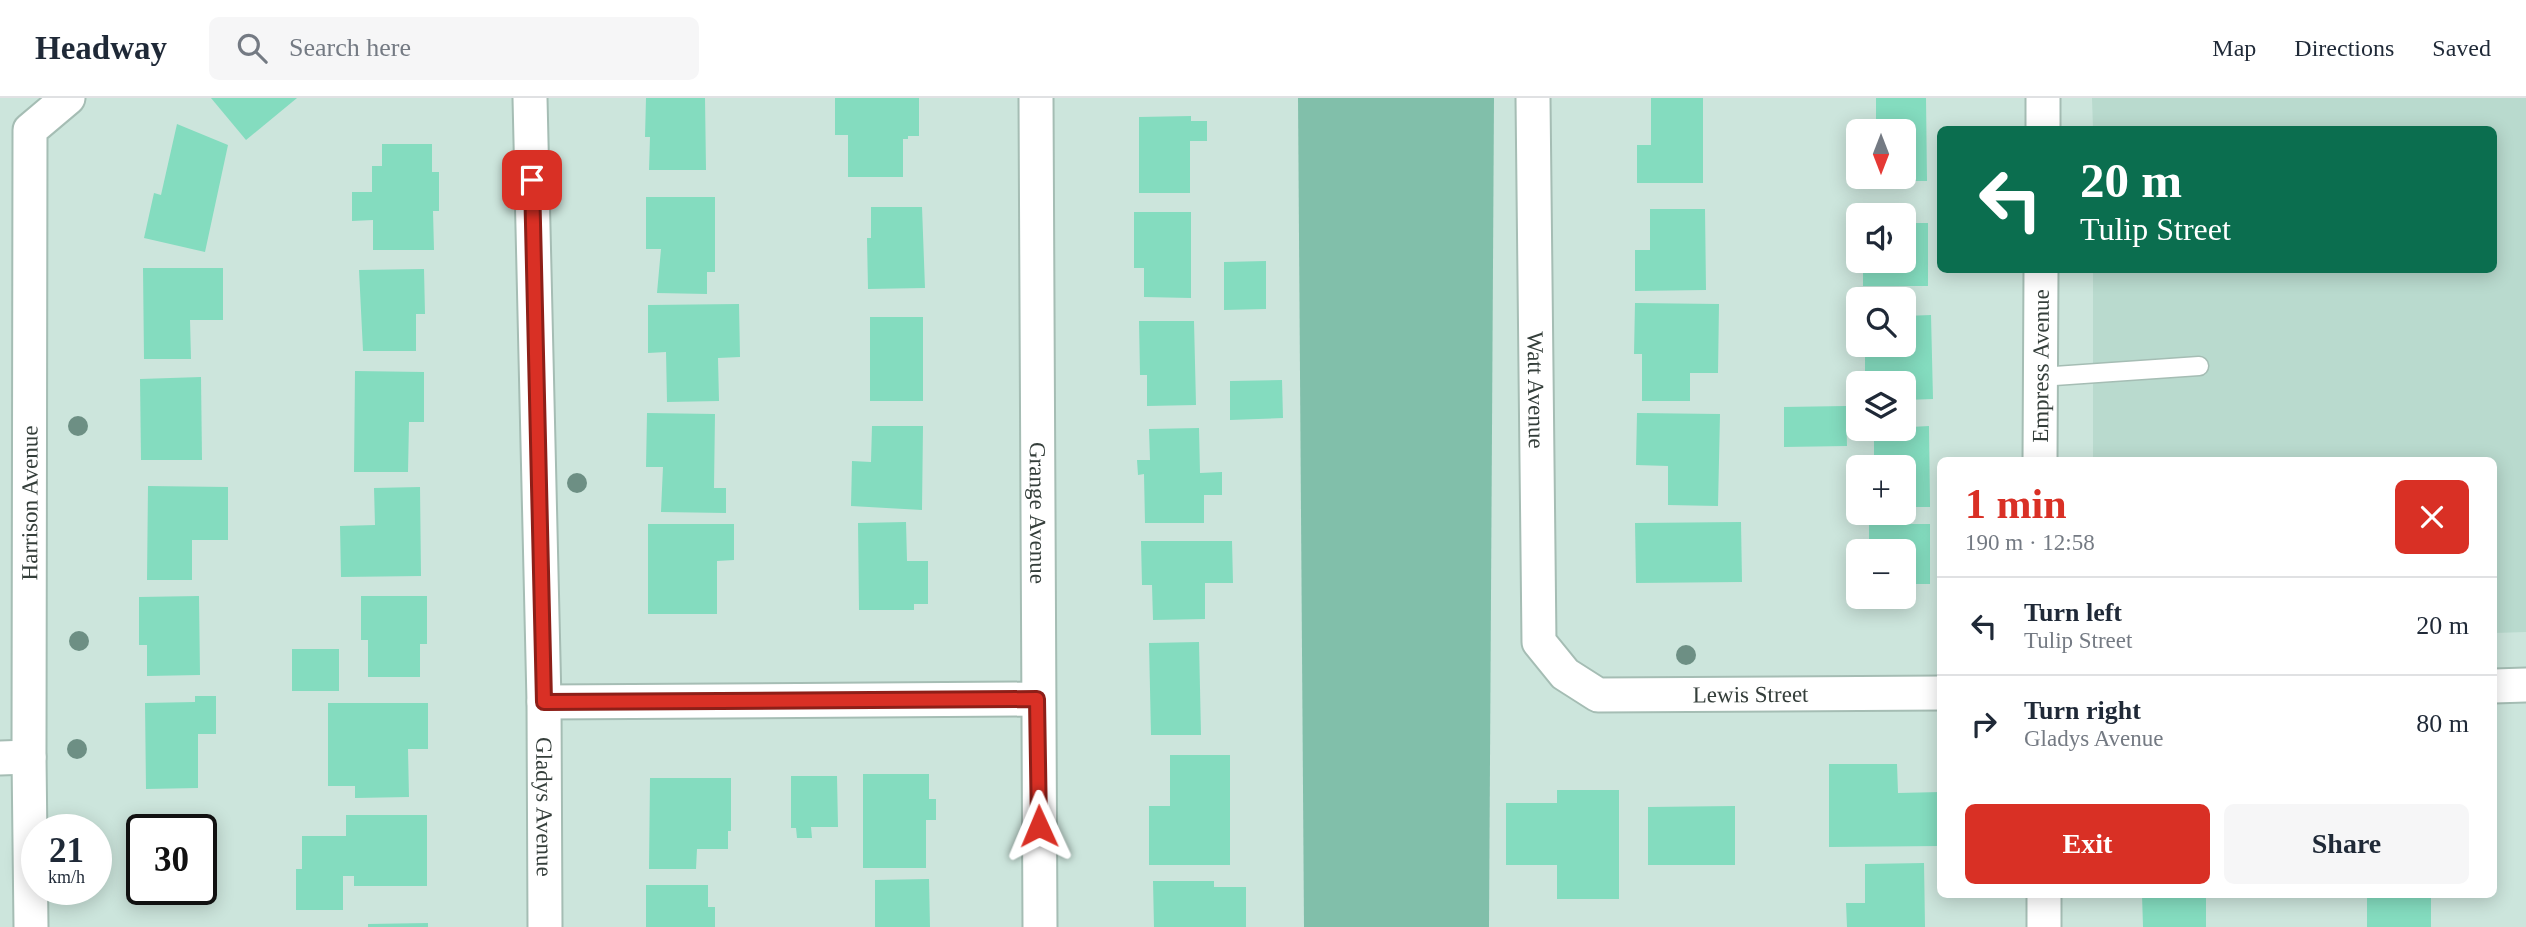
<!DOCTYPE html>
<meta charset="utf-8">
<style>
:root{--surface:#fff;--page:#f6f6f7;--text:#1f2937;--muted:#747a83;--line:#e0e1e3;--accent:#d93025}
body{margin:0;font-family:"Times New Roman",serif;background:var(--page);color:var(--text);height:100vh;display:flex;flex-direction:column;font-size:26px;white-space:nowrap}
*{box-sizing:border-box;margin:0}
p{font-size:23px;color:var(--muted)}
.icon{flex:none;width:38px;height:38px;fill:none;stroke:currentColor;stroke-width:2;stroke-linecap:round;stroke-linejoin:round}
.map{position:relative;flex:1;overflow:hidden}
.panel{position:absolute;left:1937px;top:359px;width:560px;height:441px;display:flex;flex-direction:column;background:var(--surface);border-radius:10px;box-shadow:0 4px 18px #0003}
.panel>*{flex:none}
.banner{position:absolute;left:1937px;top:28px;width:560px;height:147px;border-radius:10px;box-shadow:0 4px 18px #0003;background:#0b6e4f;color:#fff;overflow:hidden}
.needle{width:46px;rotate:180deg}
.buttons{position:absolute;left:1846px;top:21px;display:grid;gap:14px}
.buttons a{display:grid;place-items:center;width:70px;height:70px;border-radius:10px;background:var(--surface);box-shadow:0 4px 18px #0003;font-size:35px}
.speed{position:absolute;left:21px;top:716px;display:flex;gap:14px;font-size:35px;font-weight:700;text-align:center}
.speed>*{display:grid;place-content:center;width:91px;height:91px;border-radius:50%;background:var(--surface);box-shadow:0 4px 18px #0003;line-height:1}
.speed small{font-size:18px;font-weight:400}
.speed .limit{border:4px solid #111;border-radius:10px;background:#fff;color:#111}
.pin{position:absolute;display:grid;place-items:center;width:60px;height:60px;color:#fff;margin:-30px;border-radius:14px;box-shadow:0 4px 10px #0006}
.me{position:absolute;width:77px;margin:-38px;rotate:359deg;stroke-linejoin:round;filter:drop-shadow(0 0 5px #0008)}
.turn{display:flex;align-items:center;gap:24px;height:147px;padding:0 28px;font-size:32px}
.turn .icon{width:91px;height:91px;stroke-width:2.5}
.turn b{display:block;font-size:49px;line-height:60px}
.round{display:grid;place-items:center;flex:none;width:74px;height:74px;border-radius:10px;background:var(--page)}
.headline{display:flex;align-items:center;justify-content:space-between;height:119px;padding:0 28px}
h1{font-size:42px;font-weight:800;line-height:52px;color:var(--accent)}
.action{display:flex;gap:14px;margin-top:auto;padding:14px 28px}
.action a{flex:1;height:80px;border-radius:10px;background:var(--accent);color:#fff;font-size:28px;font-weight:800;line-height:80px;text-align:center}
.action a+a{background:var(--page);color:var(--text)}
ul{padding:0;list-style:none}
li{display:flex;align-items:center;gap:21px;height:98px;padding:0 28px;border-top:2px solid var(--line)}
li div{flex:1}
li b{display:block;font-size:26px}
li em{font-style:normal}
header{display:flex;align-items:center;gap:42px;box-sizing:border-box;height:98px;padding:0 35px;background:var(--surface);border-bottom:2px solid var(--line)}
header strong{font-size:33px}
nav{display:flex;gap:38px;margin-inline-start:auto;font-size:24px}
.search{width:490px;height:63px;background:var(--page);display:flex;align-items:center;gap:18px;box-sizing:border-box;padding:0 24px;border-radius:10px;color:var(--muted);font-size:26px}
.map>svg:first-child{display:block}
</style>
<header>
<strong>Headway</strong>
<div class="search"><svg class="icon" aria-label="search" viewBox="0 0 24 24"><circle cx="10" cy="10" r="6"/><path d="M15 15l6 6"/></svg>Search here</div>
<nav><a>Map</a><a>Directions</a><a>Saved</a></nav>
</header>
<div class="map">
<svg width="2526" height="829" viewBox="0 0 2526 829">
<rect width="100%" height="100%" fill="#cce5dc"/>
<polygon fill="#b9dace" points="2092,0 2526,0 2526,534 2494,535 2494,362 2093,362 2093,172 2494,172 2494,32 2093,31"/>
<polygon fill="#81bfaa" points="1298,0 1494,0 1489,829 1304,829"/>
<g fill="#84dcbf">
<polygon points="211,0 297,0 246,42"/>
<polygon points="646,0 705,0 706,72 649,72 650,39 645,39"/>
<polygon points="835,0 919,0 919,38 908,38 908,41 903,41 903,79 848,79 848,37 835,37"/>
<polygon points="1651,0 1703,0 1703,85 1637,85 1637,47 1651,47"/>
<polygon points="1876,0 1926,0 1927,83 1876,83 1876,79 1904,79 1904,33 1876,33"/>
<polygon points="1191,18 1191,23 1207,23 1207,43 1190,43 1190,95 1139,95 1139,19"/>
<polygon points="177,26 228,47 205,154 144,140 154,95 161,97"/>
<polygon points="382,46 432,46 432,74 439,74 439,113 433,113 434,152 373,152 373,122 352,123 352,94 372,94 372,68 382,68"/>
<polygon points="646,99 715,99 715,174 707,174 707,196 657,195 661,151 646,151"/>
<polygon points="871,109 922,109 925,190 868,191 867,140 871,140"/>
<polygon points="1650,111 1705,111 1706,192 1635,193 1635,152 1650,152"/>
<polygon points="1134,114 1191,114 1191,200 1144,199 1144,170 1134,170"/>
<polygon points="1904,125 1928,125 1928,188 1863,188 1863,163 1904,163"/>
<polygon points="1266,163 1266,211 1224,212 1224,164"/>
<polygon points="143,170 223,170 223,222 190,222 191,261 144,261"/>
<polygon points="424,171 425,216 416,216 416,253 363,253 359,172"/>
<polygon points="1635,205 1719,206 1718,275 1690,275 1690,303 1642,303 1642,256 1634,256"/>
<polygon points="739,206 740,259 718,260 719,303 667,304 666,254 648,255 648,207"/>
<polygon points="1931,217 1933,301 1904,302 1904,285 1865,285 1865,247 1904,247 1904,218"/>
<rect x="870" y="219" width="53" height="84"/>
<polygon points="1139,223 1194,223 1196,307 1147,308 1147,277 1140,277"/>
<polygon points="355,273 424,274 424,324 409,324 408,374 354,374"/>
<polygon points="201,279 202,362 141,362 140,281"/>
<polygon points="1282,282 1283,320 1230,322 1230,283"/>
<polygon points="1846,308 1847,348 1784,349 1784,309"/>
<polygon points="647,315 715,316 714,390 726,390 726,415 661,414 663,369 646,369"/>
<polygon points="1637,315 1720,316 1718,408 1668,407 1668,368 1636,367"/>
<polygon points="872,328 923,328 922,412 851,408 852,363 871,364"/>
<polygon points="1929,328 1930,409 1904,409 1904,369 1874,369 1874,331"/>
<polygon points="1199,330 1200,375 1222,374 1222,397 1204,397 1204,425 1145,425 1144,376 1138,377 1137,362 1150,362 1149,331"/>
<polygon points="148,388 228,389 228,442 192,442 192,482 147,482"/>
<polygon points="420,389 421,478 341,479 340,428 375,427 374,390"/>
<polygon points="906,424 907,463 928,463 928,506 914,506 914,512 859,512 858,425"/>
<polygon points="1741,424 1742,484 1636,485 1635,425"/>
<polygon points="648,426 734,426 734,462 717,463 717,516 648,516"/>
<polygon points="1869,426 1930,426 1930,486 1904,486 1904,453 1869,453"/>
<polygon points="1141,443 1232,443 1233,485 1205,485 1205,521 1153,522 1152,487 1142,487"/>
<polygon points="199,498 200,577 147,578 147,547 139,547 139,499"/>
<polygon points="361,498 427,498 427,546 420,546 420,579 368,579 368,542 361,542"/>
<polygon points="1199,544 1201,637 1151,637 1149,545"/>
<rect x="292" y="551" width="47" height="42"/>
<polygon points="195,598 216,598 216,636 198,636 198,690 146,691 145,605 195,604"/>
<polygon points="328,605 428,605 428,651 408,651 409,699 355,700 355,688 328,688"/>
<polygon points="1170,657 1230,657 1230,767 1149,767 1149,708 1170,708"/>
<polygon points="1829,666 1897,666 1898,695 1941,694 1941,748 1829,749"/>
<polygon points="863,676 929,676 929,701 936,701 936,722 926,722 926,770 863,770"/>
<polygon points="791,678 837,678 838,729 811,729 812,740 797,740 796,730 791,730"/>
<polygon points="650,680 731,680 731,733 728,733 728,751 697,751 696,771 649,771"/>
<polygon points="1557,692 1619,692 1619,801 1557,801 1557,767 1506,767 1506,705 1557,705"/>
<polygon points="1735,708 1735,767 1648,767 1648,709"/>
<polygon points="346,717 427,717 427,788 354,788 354,778 343,778 343,812 296,812 296,771 302,771 302,738 346,738"/>
<polygon points="204,718 204,741 210,740 210,758 204,758 205,799 152,799 152,791 201,791 201,732 144,732 143,719"/>
<polygon points="1924,765 1925,829 1847,829 1846,805 1865,805 1865,766"/>
<polygon points="929,781 930,829 875,829 875,782"/>
<polygon points="1153,783 1214,783 1214,789 1246,789 1246,829 1154,829"/>
<polygon points="646,787 708,787 708,809 715,809 715,829 646,829"/>
<polygon points="2142,796 2206,796 2206,829 2143,829"/>
<rect x="2367" y="796" width="64" height="33"/>
<polygon points="428,825 428,829 368,829 368,826"/>
</g>
<g fill="none" stroke-linecap="round" stroke-linejoin="round">
<defs>
<polyline id="lane" points="2040,279 2199,268"/>
<g id="street">
<path id="s1" d="M530 0 544 604 545 829"/>
<path id="s2" d="M1036 0 1040 829"/>
<path id="s3" d="M1533 0 1539 544 1565 576 1598 597 1941 595"/>
<polyline points="2043,32 2043,0"/>
<path id="s4" d="M2040 362 2041 172"/>
<polyline points="2494,588 2526,587"/>
<polyline points="544,604 1037,601"/>
<polyline points="0,660 29,659"/>
<polyline points="2044,796 2044,829"/>
<path id="s5" d="M31 829 29 659 30 32 68 0"/>
</g>
</defs>
<use href="#lane" stroke="#a5bdb4" stroke-width="21"/>
<use href="#street" stroke="#a5bdb4" stroke-width="37"/>
<use href="#lane" stroke="#fff" stroke-width="18"/>
<use href="#street" stroke="#fff" stroke-width="33"/>
</g>
<g fill="#6d8f84">
<circle cx="78" cy="328" r="10"/>
<circle cx="577" cy="385" r="10"/>
<circle cx="79" cy="543" r="10"/>
<circle cx="1686" cy="557" r="10"/>
<circle cx="77" cy="651" r="10"/>
</g>
<g fill="none" stroke-linecap="round" stroke-linejoin="round">
<defs>
<polyline id="route" points="532,82 544,604 1037,601 1039,728"/>
</defs>
<use href="#route" stroke="#8d1f18" stroke-width="18"/>
<use href="#route" stroke="#d93025" stroke-width="12"/>
</g>
<g text-anchor="middle" dominant-baseline="central" stroke-width="7" stroke-linejoin="round" paint-order="stroke">
<g font-size="23" fill="#343e3a" stroke="#fff">
<text stroke="none"><textPath href="#s4" startOffset="94">Empress Avenue</textPath></text>
<text stroke="none"><textPath href="#s3" startOffset="292">Watt Avenue</textPath></text>
<text stroke="none"><textPath href="#s5" startOffset="424">Harrison Avenue</textPath></text>
<text stroke="none"><textPath href="#s2" startOffset="415">Grange Avenue</textPath></text>
<text stroke="none"><textPath href="#s3" startOffset="777">Lewis Street</textPath></text>
<text stroke="none"><textPath href="#s1" startOffset="709">Gladys Avenue</textPath></text>
</g>
</g>
</svg>
<div class="buttons">
<a><svg class="needle" viewBox="-14 -14 28 28"><path d="M0-13l5 13h-10z" fill="#e53935"/><path d="M0 13l5-13h-10z" fill="#747a83"/></svg></a>
<a><svg class="icon" aria-label="sound" viewBox="0 0 24 24"><path d="M4 9h4l5-4v14l-5-4H4zM17 9q2 3 0 6"/></svg></a>
<a><svg class="icon" aria-label="search" viewBox="0 0 24 24"><circle cx="10" cy="10" r="6"/><path d="M15 15l6 6"/></svg></a>
<a><svg class="icon" aria-label="layers" viewBox="0 0 24 24"><path d="M12 4l9 5-9 5-9-5zM3 14l9 5 9-5"/></svg></a>
<a>+</a>
<a>−</a>
</div>
<div class="speed"><div>21<small>km/h</small></div><div class="limit">30</div></div>
<div class="pin" style="left:532px;top:82px;background:#d93025"><svg class="icon" aria-label="arrive" viewBox="0 0 24 24"><path d="M6 21V4h12l-3 4 3 4H6"/></svg></div>
<svg class="me" style="left:1039px;top:728px" viewBox="-20 -20 40 40"><path d="M0-17L14 15 0 8-14 15z" fill="#d93025" stroke="#fff" stroke-width="4"/></svg>
<div class="banner">
<div class="turn"><svg class="icon" aria-label="left" viewBox="0 0 24 24"><path d="M17 20v-9H6M10 6l-5 5 5 5"/></svg><div><b>20 m</b>Tulip Street</div></div>
</div>
<section class="panel">
<div class="headline"><div><h1>1 min</h1><p>190 m · 12:58</p></div><a class="round" style="background:#d93025;color:#fff"><svg class="icon" aria-label="close" viewBox="0 0 24 24"><path d="M6 6l12 12M18 6L6 18"/></svg></a></div>
<ul>
<li><svg class="icon" aria-label="left" viewBox="0 0 24 24"><path d="M17 20v-9H6M10 6l-5 5 5 5"/></svg><div><b>Turn left</b><p>Tulip Street</p></div><em>20 m</em></li>
<li><svg class="icon" aria-label="right" viewBox="0 0 24 24"><path d="M7 20v-9h11M14 6l5 5-5 5"/></svg><div><b>Turn right</b><p>Gladys Avenue</p></div><em>80 m</em></li>
</ul>
<div class="action"><a>Exit</a><a>Share</a></div>
</section>
</div>
